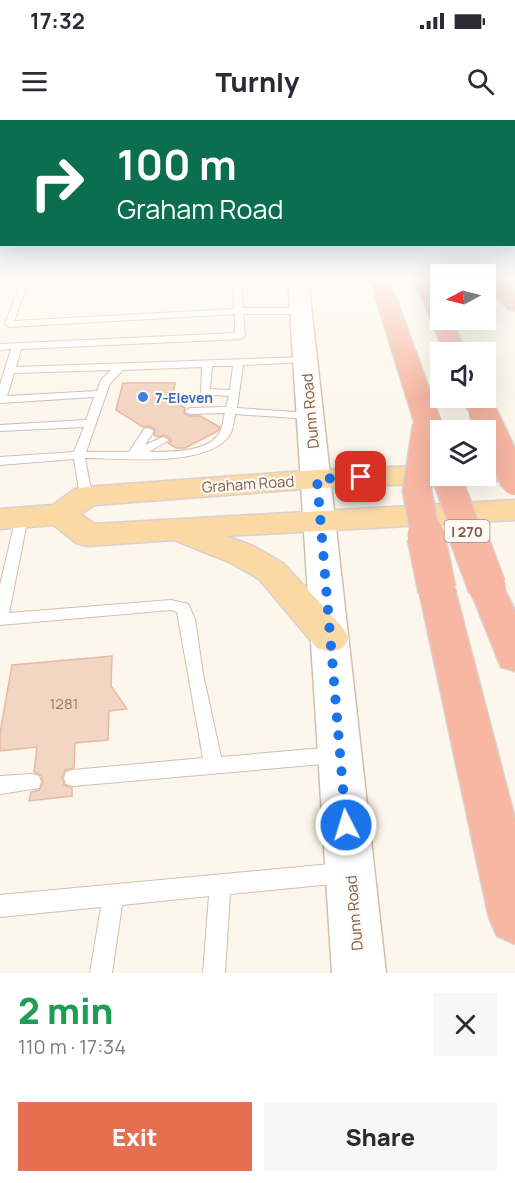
<!DOCTYPE html>
<meta charset="utf-8">
<style>
:root{--surface:#fff;--page:#f7f7f7;--text:#2b2b33;--muted:#7c7c81;--accent:#e76f51}
body{margin:0;font-family:Manrope,sans-serif;background:var(--page);color:var(--text);height:100vh;display:flex;flex-direction:column;font-size:22px;white-space:nowrap}
*{box-sizing:border-box;margin:0}
p{font-size:20px;color:var(--muted)}
.icon{flex:none;width:33px;height:33px;fill:none;stroke:currentColor;stroke-width:2;stroke-linecap:round;stroke-linejoin:round}
.map{position:relative;height:853px;overflow:hidden}
.details{display:flex;flex-direction:column;background:var(--surface);flex:1}
.details>*{flex:none}
.banner{position:absolute;left:0px;top:0px;width:516px;height:126px;box-shadow:0 6px 24px #0002;background:#0b6e4f;color:#fff;overflow:hidden}
.needle{width:39px;rotate:263deg}
.fabs{position:absolute;left:430px;top:144px;display:grid;gap:12px}
.fabs a{display:grid;place-items:center;width:66px;height:66px;border-radius:0px;background:var(--surface);box-shadow:0 6px 24px #0002;font-size:30px}
.pin{position:absolute;display:grid;place-items:center;width:51px;height:51px;color:#fff;margin:-26px;border-radius:12px;box-shadow:0 3px 9px #0006}
.me{position:absolute;width:66px;margin:-33px;rotate:355deg;stroke-linejoin:round;filter:drop-shadow(0 0 4px #0008)}
.turn{display:flex;align-items:center;gap:21px;height:126px;padding:0 18px;font-size:27px}
.turn .icon{width:78px;height:78px;stroke-width:2.5}
.turn b{display:block;font-size:42px;line-height:51px}
.round{display:grid;place-items:center;flex:none;width:63px;height:63px;border-radius:0px;background:var(--page)}
.summary{display:flex;align-items:center;justify-content:space-between;height:102px;padding:0 18px}
h1{font-size:36px;font-weight:800;line-height:45px;color:#1e9e55}
.primary-button{display:flex;gap:12px;margin-top:auto;padding:12px 18px}
.primary-button a{flex:1;height:69px;border-radius:0px;background:var(--accent);color:#fff;font-size:24px;font-weight:800;line-height:69px;text-align:center}
.primary-button a+a{background:var(--page);color:var(--text)}
.status{display:flex;justify-content:space-between;align-items:center;height:42px;padding:0 30px;background:var(--surface);direction:ltr}
.status svg{height:16px;fill:currentColor}
header{display:flex;justify-content:space-between;align-items:center;height:78px;padding:0 18px;background:var(--surface);font-size:27px;font-weight:800}
.map>svg:first-child{display:block}
</style>
<div class="status"><b>17:32</b><svg viewBox="0 0 49 12"><path d="M0 12V9h3v3zM5 12V6h3v6zM10 12V3h3v9zM15 12V0h3v12zM26 1h20v11H26zM47 4h2v5h-2z"/></svg></div>
<header><svg class="icon" aria-label="menu" viewBox="0 0 24 24"><path d="M4 6h16M4 12h16M4 18h16"/></svg>Turnly<svg class="icon" aria-label="search" viewBox="0 0 24 24"><circle cx="10" cy="10" r="6"/><path d="M15 15l6 6"/></svg></header>
<div class="map">
<svg width="515" height="853" viewBox="0 0 515 853">
<rect width="100%" height="100%" fill="#fdf6ec"/>
<g fill="#f3d5c3" stroke="#e6bba3" stroke-width="1.5">
<polygon points="123,263 175,263 172,281 185,288 184,293 190,296 200,296 220,307 218,311 185,328 176,328 168,323 171,321 170,318 164,315 158,317 154,315 155,309 149,306 143,307 116,290"/>
<polygon points="112,536 111,566 127,589 109,591 108,620 75,623 74,648 65,650 62,657 64,665 72,668 72,676 29,681 31,672 39,670 43,663 41,655 34,652 37,627 0,631 0,613 12,545"/>
</g>
<g fill="none" stroke-linecap="round" stroke-linejoin="round">
<defs>
<g id="service">
<path d="M95 159H148L144 161 27 166 14 201 234 189 233 159H241L243 188H301L305 191 301 194H243L245 216 240 219 21 229 16 247 305 237 308 238V242L243 245 237 288 311 293 316 296 311 299 235 294C234 301 233 311 229 316 205 348 122 338 85 338L92 376 86 380 80 376 74 339 0 345V337L74 332 84 307 0 311V305L86 300 94 277 0 283V265L11 229 0 230V224L235 213V194L9 207 5 204 21 162ZM212 246H233L230 270 210 269ZM202 247 201 274 229 276 226 287 190 288 185 291 190 294 225 293C223 299 223 307 220 312 209 333 169 332 149 332L169 320 163 317 145 325 154 311 148 308 144 309 129 332H86L110 263 123 250ZM111 250 101 260 97 271 7 276 14 253Z"/>
<polygon points="22,393 28,397 9,493 171,480 188,484 195,499 203,554 221,637 335,627 341,629 344,635 341,641 335,643 73,666 66,664 64,658 66,652 73,650 203,638 177,492 171,490 0,505 0,465 16,397"/>
<polygon points="32,654 39,656 41,662 39,668 0,674 0,656"/>
<polygon points="342,743 349,746 352,753 349,760 342,763 230,774 225,853 203,853 209,776 122,785 112,853 90,853 101,787 0,797 0,775"/>
</g>
<polygon id="tertiary" points="288,159 308,159 386,853 332,853"/>
<g id="primary">
<polygon points="515,342 515,360 486,361 474,356 486,356 486,343"/>
<polygon points="441,345 441,356 455,356 451,360 441,363 317,368 94,385 81,394 94,404 515,380 515,400 226,416 253,426 283,443 343,508 349,518 343,528 330,532 317,528 259,459 229,442 174,420 87,426 76,423 54,405 0,409 0,389 53,385 75,369 86,367 317,350"/>
</g>
<g id="motorway">
<polygon points="370,159 389,159 444,310 441,310 441,352 431,349 427,343"/>
<polygon points="415,159 433,159 441,175 441,200 451,200 466,232 444,232"/>
<polygon points="486,159 502,159 515,173 515,191 508,189 486,164"/>
<polygon points="486,276 496,294 492,300 483,302 474,300 462,278 486,278"/>
<polygon points="487,455 499,458 515,491 515,551 501,547 469,467 475,458"/>
<polygon points="437,457 449,461 455,470 515,699 515,824 497,816 489,798 419,470 425,461"/>
</g>
</defs>
<use href="#service" stroke="#d1beb0" stroke-width="2"/>
<use href="#tertiary" stroke="#d1beb0" stroke-width="3"/>
<use href="#primary" stroke="#dad1cd" stroke-width="3"/>
<use href="#motorway" stroke="#dad1cd" stroke-width="3"/>
<use href="#service" fill="#fff" fill-rule="evenodd"/>
<use href="#tertiary" fill="#fff" fill-rule="evenodd"/>
<use href="#primary" fill="#fbd9a5" fill-rule="evenodd"/>
<use href="#motorway" fill="#f7b7a3" fill-rule="evenodd"/>
<defs>
<g id="motorway-bridge-far1">
<polyline points="483,294 515,361"/>
<polyline points="446,356 469,417"/>
<polyline points="426,417 417,371 427,306"/>
</g>
<g id="motorway-bridge">
<polyline points="426,416 437,470"/>
<polyline points="468,416 487,467"/>
</g>
</defs>
<use href="#motorway-bridge-far1" stroke="#dad1cd" stroke-width="31" stroke-linecap="butt"/>
<use href="#motorway-bridge" stroke="#dad1cd" stroke-width="40" stroke-linecap="butt"/>
<use href="#motorway-bridge-far1" stroke="#f7b7a3" stroke-width="28"/>
<use href="#motorway-bridge" stroke="#f7b7a3" stroke-width="37"/>
</g>
<linearGradient id="sky" x2="0" y2="1"><stop stop-color="#97c7e8"/><stop offset="0.57" stop-color="#fefbf6"/><stop offset="1" stop-color="#fefbf6" stop-opacity="0"/></linearGradient>
<rect width="515" height="278" fill="url(#sky)"/>
<g fill="none" stroke-linecap="round" stroke-linejoin="round">
<polyline stroke="#1a73e8" stroke-width="10" stroke-dasharray="0 18" points="346,705 317,359 361,357"/>
</g>
<circle fill="#3f7fe0" stroke="#fffaf3" stroke-width="2" cx="143" cy="277" r="6"/>
<g text-anchor="middle" dominant-baseline="central" stroke-width="4.5" stroke-linejoin="round" paint-order="stroke">
<g font-size="14" font-weight="bold" fill="#366cbe" stroke="#fffaf3" text-anchor="start">
<text x="155" y="277">7-Eleven</text>
</g>
<rect fill="#fffaf3" stroke="#a28b7f" stroke-width="1.5" x="444.5" y="400" width="45" height="22" rx="4.5"/>
<g font-size="14" font-weight="bold" fill="#7a5c4d">
<text x="467" y="411">I 270</text>
</g>
<g font-size="15" fill="#7a5c4d" stroke="#fffaf3">
<text transform="translate(310 291) rotate(-95)">Dunn Road</text>
<text transform="translate(248 364) rotate(-4)">Graham Road</text>
<text transform="translate(354 793) rotate(-95)">Dunn Road</text>
</g>
<g font-size="15" fill="#987a6a">
<text x="64" y="583">1281</text>
</g>
</g>
</svg>
<div class="fabs">
<a><svg class="needle" viewBox="-14 -14 28 28"><path d="M0-13l5 13h-10z" fill="#e53935"/><path d="M0 13l5-13h-10z" fill="#7c7c81"/></svg></a>
<a><svg class="icon" aria-label="sound" viewBox="0 0 24 24"><path d="M4 9h4l5-4v14l-5-4H4zM17 9q2 3 0 6"/></svg></a>
<a><svg class="icon" aria-label="layers" viewBox="0 0 24 24"><path d="M12 4l9 5-9 5-9-5zM3 14l9 5 9-5"/></svg></a>
</div>
<div class="pin" style="left:361px;top:357px;background:#d93025"><svg class="icon" aria-label="arrive" viewBox="0 0 24 24"><path d="M6 21V4h12l-3 4 3 4H6"/></svg></div>
<svg class="me" style="left:346px;top:705px" viewBox="-20 -20 40 40"><circle r="17" fill="#1a73e8" stroke="#fff" stroke-width="3"/><path d="M0-11L8 9 0 5-8 9z" fill="#fff"/></svg>
<div class="banner">
<div class="turn"><svg class="icon" aria-label="right" viewBox="0 0 24 24"><path d="M7 20v-9h11M14 6l5 5-5 5"/></svg><div><b>100 m</b>Graham Road</div></div>
</div>
</div>
<section class="details">
<div class="summary"><div><h1>2 min</h1><p>110 m · 17:34</p></div><a class="round"><svg class="icon" aria-label="close" viewBox="0 0 24 24"><path d="M6 6l12 12M18 6L6 18"/></svg></a></div>
<div class="primary-button"><a>Exit</a><a>Share</a></div>
</section>
